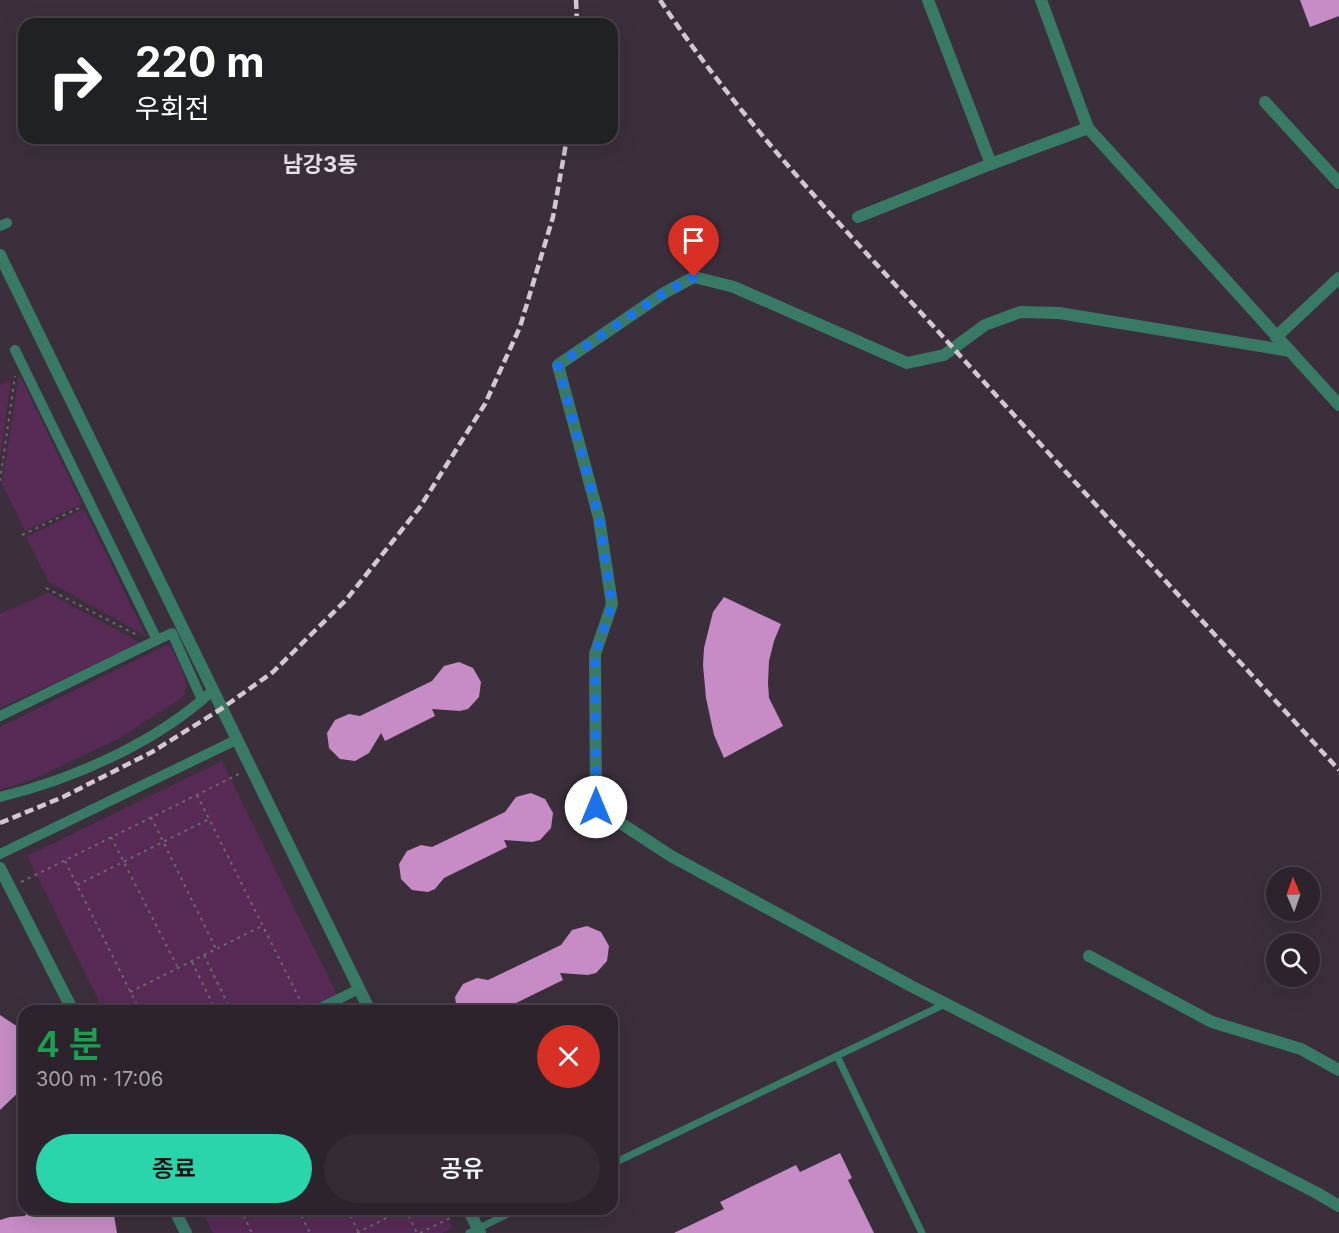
<!DOCTYPE html>
<html lang="ko">
<meta charset="utf-8">
<style>
:root{--surface:#2c232c;--page:#342b34;--text:#f1f3f6;--muted:#a6a4a9;--line:#484048;--accent:#2bd5ac}
body{margin:0;font-family:Inter,"Noto Sans KR",sans-serif;background:var(--page);color:var(--text);height:100vh;display:flex;flex-direction:column;font-size:22px;white-space:nowrap}
*{box-sizing:border-box;margin:0}
p{font-size:20px;color:var(--muted)}
.icon{flex:none;width:33px;height:33px;fill:none;stroke:currentColor;stroke-width:2;stroke-linecap:round;stroke-linejoin:round}
.map{position:relative;flex:1;overflow:hidden}
.sheet{position:absolute;left:18px;top:1005px;width:600px;height:210px;display:flex;flex-direction:column;background:var(--surface);border-radius:18px;box-shadow:0 6px 24px #0002,0 0 0 2px var(--line)}
.sheet>*{flex:none}
.guide{position:absolute;left:18px;top:18px;width:600px;height:126px;border-radius:18px;box-shadow:0 6px 24px #0002,0 0 0 2px var(--line);background:#202124;color:#fff;overflow:hidden}
.needle{width:39px;rotate:358deg}
.fabs{position:absolute;left:1266px;top:867px;display:grid;gap:12px}
.fabs a{display:grid;place-items:center;width:54px;height:54px;border-radius:50%;background:var(--surface);box-shadow:0 6px 24px #0002,0 0 0 2px var(--line);font-size:30px}
.pin{position:absolute;display:grid;place-items:center;width:51px;height:51px;color:#fff;margin:-62px -26px;border-radius:50% 50% 50% 0;rotate:-45deg;box-shadow:0 0 6px #0007}
.pin .icon{rotate:45deg}
.me{position:absolute;width:66px;margin:-33px;rotate:0deg;stroke-linejoin:round;filter:drop-shadow(0 0 4px #0008)}
.turn{display:flex;align-items:center;gap:21px;height:126px;padding:0 18px;font-size:27px}
.turn .icon{width:78px;height:78px;stroke-width:2.5}
.turn b{display:block;font-size:42px;line-height:51px}
.round{display:grid;place-items:center;flex:none;width:63px;height:63px;border-radius:32px;background:var(--page)}
.headline{display:flex;align-items:center;justify-content:space-between;height:102px;padding:0 18px}
h1{font-size:36px;font-weight:600;line-height:45px;color:#1e9e55}
.cta{display:flex;gap:12px;margin-top:auto;padding:12px 18px}
.cta a{flex:1;height:69px;border-radius:36px;background:var(--accent);color:#111;font-size:24px;font-weight:600;line-height:69px;text-align:center}
.cta a+a{background:var(--page);color:var(--text)}
.map>svg:first-child{display:block}
</style>
<div class="map">
<svg width="1339" height="1233" viewBox="0 0 1339 1233">
<rect width="100%" height="100%" fill="#3b2f3b"/>
<g fill="#572b56">
<polygon points="19,374 82,504 25,531 2,484"/>
<polygon points="11,380 0,459 0,385"/>
<polygon points="84,509 146,636 49,582 26,537"/>
<polygon points="48,593 141,643 0,708 0,614"/>
<path d="M169 644C176 660 193 681 183 697L120 738 31 780 0 790V727Z"/>
<polygon points="222,761 345,1011 104,1011 27,856"/>
<polygon points="201,1209 443,1209 453,1228 442,1233 213,1233"/>
</g>
<g fill="#c78cc5">
<polygon points="1300,0 1339,0 1339,16 1310,27"/>
<polygon points="724,597 781,624 774,641 769,661 768,683 769,698 783,726 724,758 714,735 706,698 703,665 704,648 713,612"/>
<polygon points="459,662 473,668 481,682 479,697 468,709 460,711 432,709 435,716 385,741 381,733 369,753 355,761 340,759 329,748 327,733 335,720 349,714 360,716 432,681 444,666"/>
<polygon points="531,793 545,799 553,813 551,828 540,840 532,842 504,840 507,847 444,878 435,889 428,892 412,890 401,879 399,864 407,851 421,845 432,847 505,812 516,797"/>
<polygon points="587,926 601,932 609,946 607,961 596,973 588,975 560,973 563,980 500,1011 457,1011 455,997 463,984 477,978 488,980 561,945 572,930"/>
<polygon points="0,1015 24,1031 24,1087 0,1110"/>
<polygon points="840,1153 852,1178 848,1180 874,1233 674,1233 724,1209 720,1202 796,1165 800,1172"/>
<polygon points="28,1209 113,1209 117,1233 0,1233 0,1220 10,1217 25,1216"/>
</g>
<g fill="none" stroke-linecap="round" stroke-linejoin="round">
<g stroke="#706670" stroke-width="2" stroke-dasharray="3 4.5" stroke-linecap="butt">
<polyline points="0,481 15,376"/>
<polyline points="22,535 79,508"/>
<polyline points="46,588 137,635"/>
<polyline points="197,795 303,1006"/>
<polyline points="151,817 216,949"/>
<polyline points="111,837 178,968"/>
<polyline points="65,861 140,1011"/>
<polyline points="21,882 239,774"/>
<polyline points="77,885 209,819"/>
<polyline points="204,955 231,1011"/>
<polyline points="192,962 216,1011"/>
<polyline points="130,992 262,926"/>
<polyline points="240,1209 252,1233"/>
<polyline points="298,1209 310,1233"/>
<polyline points="347,1209 359,1233"/>
<polyline points="405,1209 417,1233"/>
<polyline points="357,1233 404,1209"/>
<polyline points="420,1233 458,1214"/>
</g>
<g stroke="#397a67" stroke-width="7">
<polyline points="837,1056 922,1233"/>
<polyline points="612,1164 945,1004"/>
<polyline points="469,1233 518,1209"/>
</g>
<g stroke="#397a67" stroke-width="10">
<polyline points="0,226 7,223"/>
<polyline points="157,640 172,633 202,700"/>
<polyline points="0,716 157,640 15,350"/>
<path d="M0 797C73 779 156 743 212 691"/>
<polyline points="0,854 236,740"/>
<polyline points="314,1011 359,989"/>
</g>
<g stroke="#397a67" stroke-width="12">
<polyline points="928,0 991,164"/>
<polyline points="1265,102 1339,183"/>
<polyline points="858,217 991,164 1088,128"/>
<polyline points="1276,337 1339,278"/>
<polyline points="1089,956 1212,1022 1301,1049 1339,1070"/>
</g>
<g stroke="#397a67" stroke-width="12">
<polyline points="1041,0 1088,128 1339,405"/>
<polyline points="0,255 370,1011"/>
<polyline points="1290,351 1059,313 1020,312 985,325 944,355 907,363 734,287 694,277 664,293 558,365 599,518 612,604 595,654 596,807 671,856 911,986 1317,1193 1339,1206"/>
<polyline points="0,868 73,1011"/>
<polyline points="174,1209 186,1233"/>
<polyline points="468,1209 480,1233"/>
</g>
<g stroke="#d1c8d1" stroke-width="4.5" stroke-dasharray="9 4.5" stroke-linecap="butt">
<polyline points="576,0 577,24"/>
<path d="M660 0C740 120 838 222 935 328 1069 476 1204 623 1339 770"/>
<polyline points="0,823 63,797 152,752 221,709 273,672 346,600 420,507 485,404 520,327 553,217 567,138"/>
</g>
</g>
<g fill="none" stroke-linecap="round" stroke-linejoin="round">
<polyline stroke="#1a73e8" stroke-width="10" stroke-dasharray="0 18" points="596,807 595,654 612,604 599,518 558,365 664,293 694,277"/>
</g>
<g text-anchor="middle" dominant-baseline="central" stroke-width="6" stroke-linejoin="round" paint-order="stroke">
<g font-size="22" font-weight="bold" fill="#e8e0e8" stroke="#3b2f3b">
<text x="320" y="164">남강3동</text>
</g>
</g>
</svg>
<div class="fabs">
<a><svg class="needle" viewBox="-14 -14 28 28"><path d="M0-13l5 13h-10z" fill="#e53935"/><path d="M0 13l5-13h-10z" fill="#a6a4a9"/></svg></a>
<a><svg class="icon" aria-label="search" viewBox="0 0 24 24"><circle cx="10" cy="10" r="6"/><path d="M15 15l6 6"/></svg></a>
</div>
<div class="pin" style="left:694px;top:277px;background:#d93025"><svg class="icon" aria-label="arrive" viewBox="0 0 24 24"><path d="M6 21V4h12l-3 4 3 4H6"/></svg></div>
<svg class="me" style="left:596px;top:807px" viewBox="-20 -20 40 40"><circle r="19" fill="#fff"/><path d="M0-13L10 11 0 6-10 11z" fill="#1a73e8"/></svg>
<div class="guide">
<div class="turn"><svg class="icon" aria-label="right" viewBox="0 0 24 24"><path d="M7 20v-9h11M14 6l5 5-5 5"/></svg><div><b>220 m</b>우회전</div></div>
</div>
<section class="sheet">
<div class="headline"><div><h1>4 분</h1><p>300 m · 17:06</p></div><a class="round" style="background:#d93025;color:#fff"><svg class="icon" aria-label="close" viewBox="0 0 24 24"><path d="M6 6l12 12M18 6L6 18"/></svg></a></div>
<div class="cta"><a>종료</a><a>공유</a></div>
</section>
</div>
